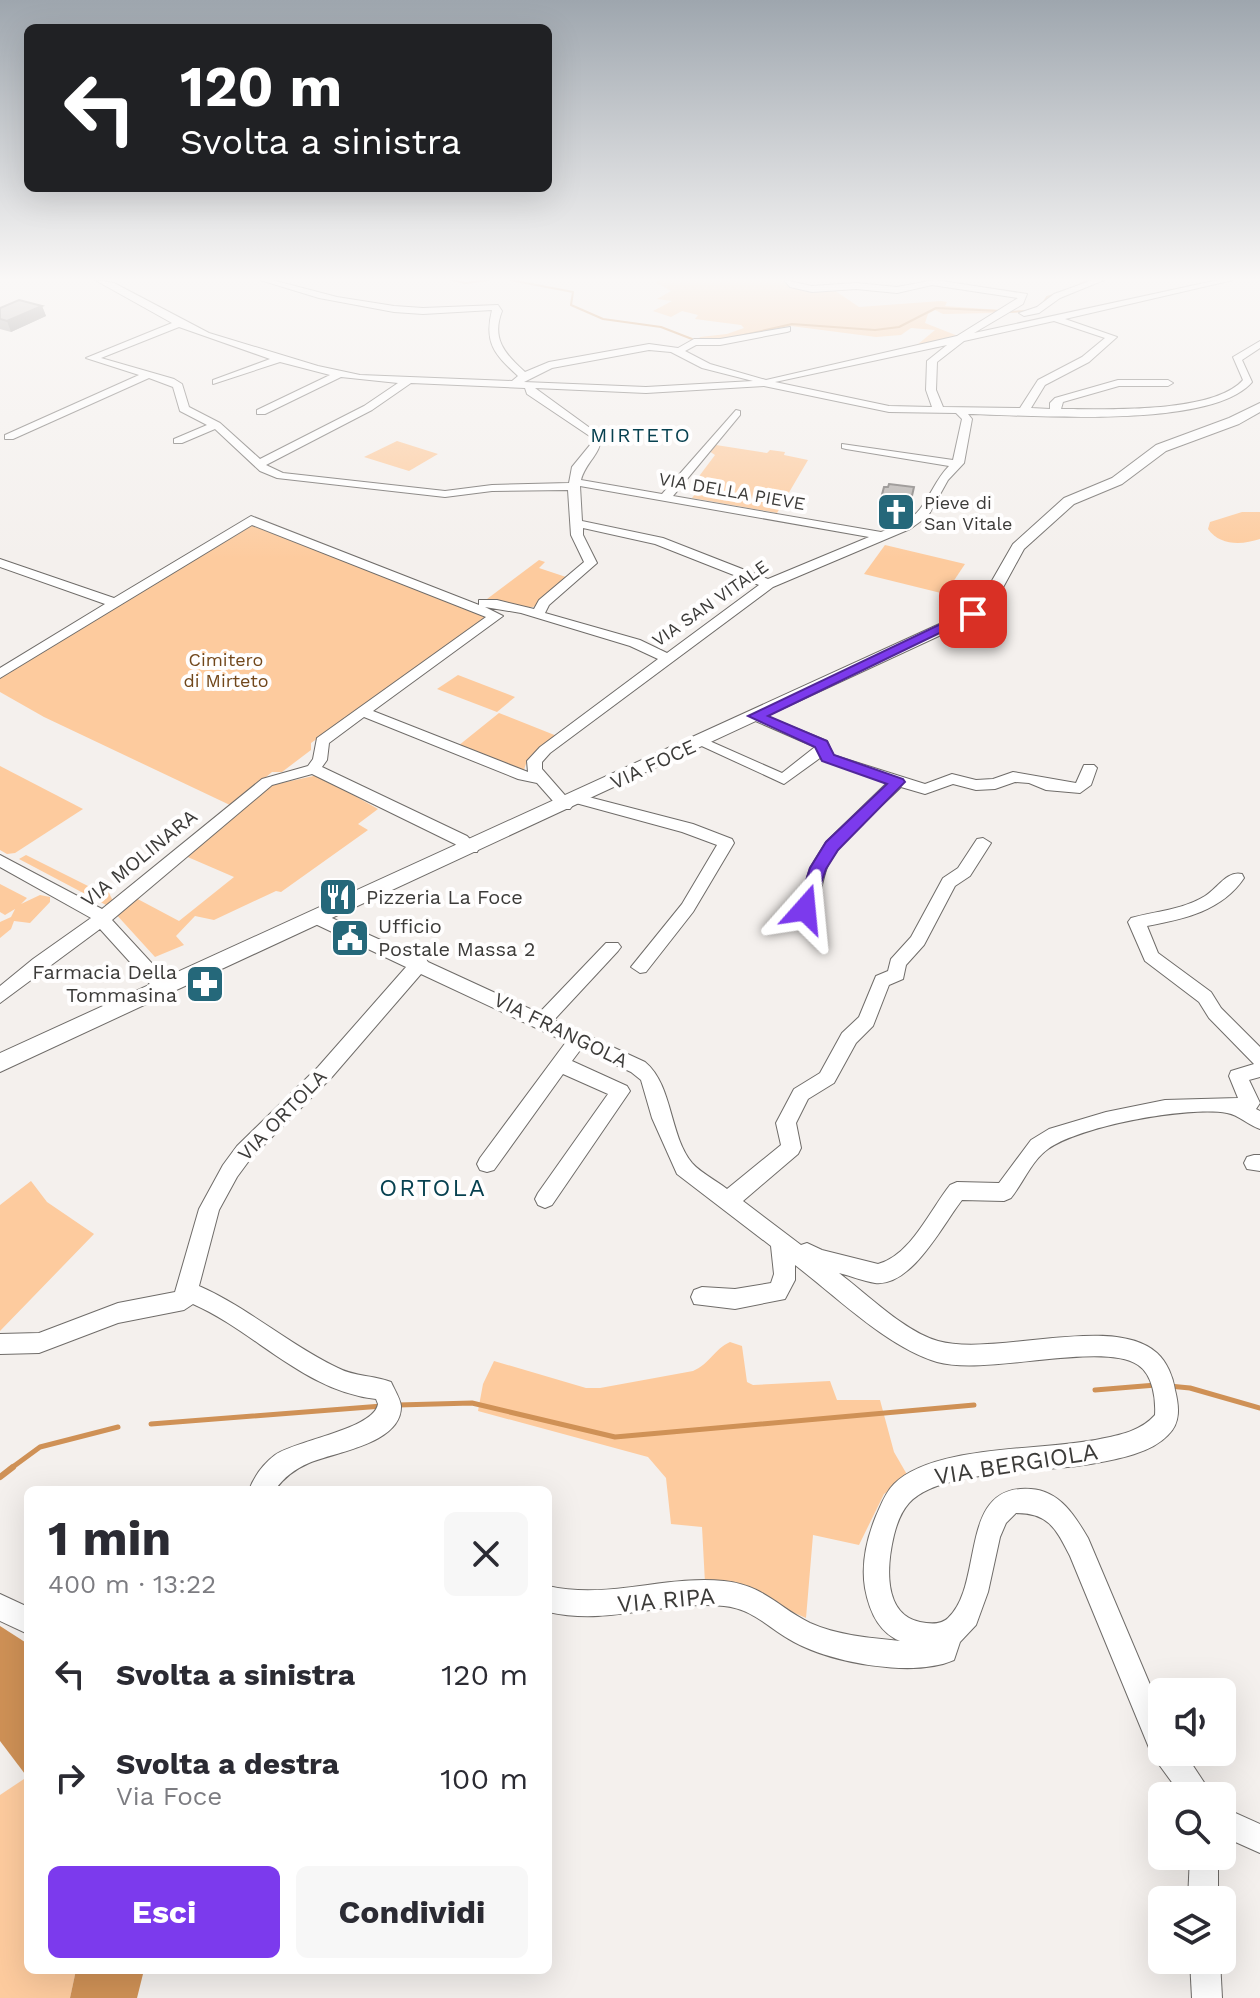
<!DOCTYPE html>
<html lang="it">
<meta charset="utf-8">
<style>
:root{--surface:#fff;--page:#f7f7f7;--text:#2b2b33;--muted:#7c7c81;--accent:#7c3aed}
body{margin:0;font-family:"Work Sans",sans-serif;background:var(--page);color:var(--text);height:100vh;display:flex;flex-direction:column;font-size:30px;white-space:nowrap}
*{box-sizing:border-box;margin:0}
p{font-size:26px;color:var(--muted)}
.icon{flex:none;width:44px;height:44px;fill:none;stroke:currentColor;stroke-width:2;stroke-linecap:round;stroke-linejoin:round}
.map{position:relative;flex:1;overflow:hidden}
.sheet{position:absolute;left:24px;top:1486px;width:528px;height:488px;display:flex;flex-direction:column;background:var(--surface);border-radius:12px;box-shadow:0 8px 32px #0002}
.sheet>*{flex:none}
.top-card{position:absolute;left:24px;top:24px;width:528px;height:168px;border-radius:12px;box-shadow:0 8px 32px #0002;background:#202124;color:#fff;overflow:hidden}
.buttons{position:absolute;left:1148px;top:1678px;display:grid;gap:16px}
.buttons a{display:grid;place-items:center;width:88px;height:88px;border-radius:12px;background:var(--surface);box-shadow:0 8px 32px #0002;font-size:40px}
.pin{position:absolute;display:grid;place-items:center;width:68px;height:68px;color:#fff;margin:-34px;border-radius:16px;box-shadow:0 4px 12px #0006}
.me{position:absolute;width:88px;margin:-44px;rotate:18deg;stroke-linejoin:round;filter:drop-shadow(0 0 6px #0008)}
.turn{display:flex;align-items:center;gap:28px;height:168px;padding:0 24px;font-size:36px}
.turn .icon{width:104px;height:104px;stroke-width:2.5}
.turn b{display:block;font-size:56px;line-height:68px}
.round{display:grid;place-items:center;flex:none;width:84px;height:84px;border-radius:12px;background:var(--page)}
.overview{display:flex;align-items:center;justify-content:space-between;height:136px;padding:0 24px}
h1{font-size:48px;font-weight:700;line-height:60px}
.action{display:flex;gap:16px;margin-top:auto;padding:16px 24px}
.action a{flex:1;height:92px;border-radius:12px;background:var(--accent);color:#fff;font-size:32px;font-weight:700;line-height:92px;text-align:center}
.action a+a{background:var(--page);color:var(--text)}
ul{padding:0;list-style:none}
li{display:flex;align-items:center;gap:24px;height:104px;padding:0 24px}
li div{flex:1}
li b{display:block;font-size:30px}
li em{font-style:normal}
.map>svg:first-child{display:block}
</style>
<div class="map">
<svg width="1260" height="1998" viewBox="0 0 1260 1998">
<rect width="100%" height="100%" fill="#f4f0ed"/>
<g fill="#fdcb9e">
<polygon points="661,280 785,280 792,288 799,289 834,290 859,307 941,301 947,302 945,306 1000,310 996,313 943,314 935,310 928,314 925,323 958,336 917,345 935,330 911,328 901,335 876,337 791,326 741,338 697,341 700,337 727,334 744,328 741,325 695,319 698,315 682,311 671,317 653,311 672,301 657,299 671,291 655,282"/>
<polygon points="397,441 438,454 409,471 364,457"/>
<polygon points="716,445 767,453 770,450 785,452 784,455 808,460 777,513 692,498 696,493 688,491 715,455 709,451"/>
<path d="M1242 512H1260V539C1242 545 1220 546 1208 529L1210 522Z"/>
<polygon points="251,523 487,617 311,743 311,750 282,772 272,772 232,806 44,717 0,692 0,678"/>
<polygon points="885,545 965,564 945,594 864,574"/>
<path d="M539 560 545 562 539 568 572 579C533 610 537 615 487 599Z"/>
<polygon points="458,675 515,697 497,712 437,689"/>
<path d="M499 713 557 736C544 746 524 756 524 773L458 746Z"/>
<polygon points="0,766 83,809 15,853 7,854 0,850"/>
<polygon points="318,775 378,809 358,824 368,830 281,892 276,891 214,920 195,916 176,936 184,945 155,957 114,912 132,896 179,921 234,877 183,855 268,786"/>
<polygon points="26,855 94,889 105,885 113,901 106,905 19,859"/>
<polygon points="0,884 27,898 21,904 40,895 50,897 50,902 30,923 14,921 11,929 0,938 0,922 11,917 15,909 5,915 0,912"/>
<polygon points="31,1181 47,1202 94,1234 0,1331 0,1205"/>
<path d="M730 1342 742 1346 747 1382 753 1385 830 1381 837 1400H880L894 1452 909 1478 884 1494 859 1545 813 1535 806 1618 732 1586 705 1583 702 1527 671 1524 666 1478 648 1457 478 1411 483 1384 494 1361 586 1388H600L693 1371C710 1364 714 1349 730 1342Z"/>
<polygon points="27,1777 28,1970 76,1970 70,1998 0,1998 0,1795"/>
</g>
<g fill="#cf9156">
<polygon points="0,1626 28,1644 28,1778 0,1741"/>
<polygon points="76,1970 144,1970 137,1998 70,1998"/>
</g>
<g fill="none" stroke-linecap="round" stroke-linejoin="round">
<g stroke="#cf9156" stroke-width="2">
<polyline points="451,280 466,283 489,280"/>
<polyline points="510,280 573,292 571,305 603,319 661,327 692,339"/>
<polyline points="1072,289 1087,280"/>
<polyline points="1042,305 1047,297 1060,293"/>
<polyline points="1008,312 1028,311"/>
<polyline points="744,335 792,324 875,330 899,327 936,308 1000,311"/>
</g>
<g stroke="#cf9156" stroke-width="5">
<polyline points="1169,1386 1190,1388 1260,1408"/>
<polyline points="1095,1390 1156,1385"/>
<polyline points="398,1405 472,1403 615,1437 974,1405"/>
<polyline points="151,1424 382,1406"/>
<polyline points="10,1469 40,1447 118,1427"/>
</g>
<polyline stroke="#cf9156" stroke-width="6" points="0,1477 13,1467"/>
<defs>
<g id="minor">
<path d="M95 280 114 283 209 333 318 366 360 375 512 381 518 376C494 354 484 343 492 310L423 314 394 312 319 298 260 280H272L337 297 394 306 423 308 498 305 502 311C491 339 505 354 525 372L549 362 649 344 678 348 694 339H720L790 327V331L787 332 720 345H696L685 351 710 364 766 380 957 336 1018 298 932 285 897 293 856 289 812 292 790 287 784 280 812 286 856 283 897 287 935 280 1027 294 1023 304 974 333 1218 280H1233L1065 319 1117 337 1089 362 1045 385 1031 408 1050 409V403L1055 398 1118 380H1168L1173 383 1168 386H1119L1063 402 1061 409C1104 409 1213 414 1243 380L1233 357 1260 341V348L1242 360 1252 382C1211 430 1030 415 968 414L972 419 964 463 948 480 928 516 910 529 773 587 550 753 542 762V769L570 801 573 805 570 809H560L537 783 518 779 364 717 329 743 327 760 322 767 467 836 479 848 477 852H465L455 844 312 774 272 785 112 920 170 983 173 988 170 993H158L100 929 0 1003V986L33 959 91 918 0 867V855L102 909 262 779 308 766 313 759 317 738 486 617 252 525 0 678V668L105 604 0 567V559L114 598 251 516 479 605V600H497L534 609 539 600 584 562 571 535 568 490 492 491 445 497 277 478 260 471 215 429 182 443H174V439L207 425 180 411 173 387 149 378 13 439H5V435L139 375 86 358 172 323ZM1054 321 1105 338 1082 357 1038 380 1020 408 943 407 936 390 937 362 964 341ZM179 327 270 359 213 380V384L280 362 330 375 257 410V414H265L341 377 398 383 364 406 260 459 220 423 189 407 182 384 174 379 101 358ZM947 345 927 361 926 390 932 407 889 406 775 382ZM649 350 671 352 702 368 753 381 646 387 524 382 552 368ZM411 383 525 388 527 394 591 437 590 445 572 467 569 483 492 485 445 491 283 473 266 465 372 410ZM764 386 889 412 956 413 962 419 953 460 842 444V448L846 449 949 466C936 479 931 495 920 509 911 521 894 527 881 532L673 496 740 415V411L736 410 662 494 581 480C585 463 602 453 601 436L535 388 646 393ZM580 486 869 537 768 579 663 538 582 521ZM583 528 655 544 759 585 667 653 640 640 545 613 549 605 597 563 583 535ZM485 607 521 613 630 646 658 659 540 747 527 761 528 772 373 711 503 616Z"/>
<polygon points="1093,280 1104,280 1060,298 1039,313 1024,316 1019,313 1037,307 1054,294"/>
<path d="M756 712 827 741 833 755 925 784 952 774 976 780 993 779 1013 772 1076 783 1084 765H1094L1097 768 1091 785 1080 793 1046 790 1029 783 1015 782 995 789 976 790 953 784 925 794 901 787C877 811 844 835 828 865 821 879 821 910 805 915L797 909 810 868 826 842 888 782 820 758 784 784 693 742 700 738 705 739 782 773 815 747 751 719V713Z"/>
<polygon points="577,794 693,824 732,839 734,843 693,912 646,972 640,973 631,967 682,904 717,845 682,832 572,802 569,799"/>
<path d="M983 838 991 843 970 876 955 886 924 945 906 965 903 979 889 985 873 1026 856 1043 834 1083 808 1099 796 1123 801 1148 798 1154 743 1201 801 1245 807 1243 822 1250 878 1264C911 1255 930 1210 950 1185L957 1182 999 1183 1031 1140 1049 1129 1106 1112 1165 1100 1238 1098 1229 1076 1231 1071 1254 1064 1209 1018 1199 1002 1145 961 1128 922 1131 918C1156 911 1182 910 1205 896 1217 889 1227 870 1242 874L1244 878C1222 911 1184 919 1147 926L1158 953 1211 992 1221 1008 1260 1047V1077L1249 1080 1260 1103 1256 1109 1260 1111V1129C1248 1125 1239 1115 1227 1113 1188 1106 1080 1126 1048 1149 1032 1160 1023 1183 1011 1198L1004 1201 962 1200C943 1224 912 1287 875 1283 863 1281 851 1276 839 1273 867 1294 905 1332 938 1341 995 1357 1113 1313 1157 1353 1167 1362 1173 1377 1175 1390 1179 1406 1181 1423 1168 1435 1151 1453 1118 1459 1096 1463 1050 1473 940 1468 909 1503 901 1512 897 1523 894 1535 887 1564 882 1614 920 1622 930 1624 941 1625 948 1618 985 1584 957 1483 1031 1489 1060 1491 1075 1516 1088 1538L1162 1713V1752H1184L1213 1796H1182L1152 1755 1070 1556C1056 1529 1049 1513 1016 1513L1006 1523 1000 1537 988 1592 976 1625 960 1642 954 1660C913 1678 833 1663 794 1642 769 1629 754 1609 724 1606 664 1600 610 1626 548 1612V1586C608 1600 664 1575 724 1581 763 1585 778 1607 810 1623 836 1635 871 1638 900 1641 878 1632 869 1610 865 1588 861 1564 867 1538 876 1516 881 1505 885 1493 894 1484 934 1444 1045 1451 1100 1439 1120 1435 1141 1431 1155 1415 1156 1399 1153 1375 1138 1365 1102 1341 987 1376 937 1362 887 1347 837 1297 795 1265V1280L785 1299 735 1309 694 1304 691 1297 694 1290 702 1287 735 1289 771 1283 774 1274 771 1246 677 1174 652 1118 641 1080 631 1072 581 1049 572 1061 627 1086 630 1091 552 1205 545 1208 538 1205 535 1199 538 1193 608 1094 563 1074 494 1170 487 1172 480 1170 477 1164 480 1158 566 1042 421 974 332 1077 251 1158 237 1177 219 1210 199 1286C249 1308 289 1345 338 1368 355 1377 373 1375 391 1382 394 1389 400 1398 401 1406 402 1444 335 1452 309 1463 295 1469 284 1477 275 1490H249C254 1477 263 1464 275 1455 297 1440 374 1429 378 1404L376 1399C304 1391 256 1332 193 1304L184 1310 118 1323 39 1353 0 1354V1334L39 1333 118 1303 175 1292 199 1209 223 1165 237 1146 318 1067 406 967 311 922 309 918 311 914H323L418 957 426 959 428 962 539 1013 606 943H618L621 947 618 951 554 1020 645 1062C673 1085 669 1135 692 1163 701 1173 717 1181 727 1189L781 1145 776 1123 794 1089 820 1073 842 1033 859 1017 876 976 888 971 891 959 911 937 943 878 958 868 977 839Z"/>
<polygon points="1254,1155 1260,1155 1260,1171 1247,1169 1244,1163 1247,1157"/>
<polygon points="0,1594 28,1607 28,1634 0,1621"/>
<polygon points="1222,1807 1260,1824 1260,1853 1222,1836"/>
<polygon points="1190,1856 1218,1856 1218,1900 1188,1900"/>
<polygon points="1190,1960 1220,1960 1222,1998 1192,1998"/>
</g>
<polygon id="major" points="1260,403 1260,412 1239,424 1166,451 1122,484 1074,504 1024,549 994,604 969,622 0,1072 0,1053 957,616 982,598 1013,544 1064,498 1112,478 1156,445 1229,418"/>
</defs>
<use href="#minor" stroke="#6f6c69" stroke-width="2"/>
<use href="#major" stroke="#6f6c69" stroke-width="2"/>
<use href="#minor" fill="#fff" fill-rule="evenodd"/>
<use href="#major" fill="#fff" fill-rule="evenodd"/>
</g>
<g fill="#9e9b98">
<polygon points="42,306 46,316 11,332 0,329 0,308"/>
<polygon points="914,487 908,516 900,521 878,518 880,502"/>
</g>
<g fill="#817e7c">
<polygon points="42,306 46,316 11,332 7,321"/>
<polygon points="914,487 908,516 900,521 903,505"/>
</g>
<g fill="#b8b4b1" stroke="#817e7c" stroke-width="2">
<polygon points="19,300 42,306 7,321 0,319 0,308"/>
<polygon points="889,484 914,487 911,500 903,505 880,502 884,487 888,487"/>
</g>
<linearGradient id="sky" x2="0" y2="1"><stop stop-color="#9ea6ae"/><stop offset="0.5" stop-color="#faf8f7"/><stop offset="1" stop-color="#faf8f7" stop-opacity="0"/></linearGradient>
<rect width="1260" height="559" fill="url(#sky)"/>
<polygon fill="#7c3aed" stroke="#51269a" stroke-width="2" points="968,611 979,614 768,716 827,741 834,755 903,779 905,782 838,850 826,869 811,913 799,913 797,909 810,868 826,842 887,784 822,761 815,747 748,716"/>
<defs>
<symbol id="church-square" viewBox="-11 -11 22 22"><rect x="-9" y="-9" width="18" height="18" rx="4" fill="#25687a" stroke="#fffefe"/><path d="M-1.2-6h2.4v3.5h3.3v2.4h-3.3V6h-2.4V-.1h-3.3v-2.4h3.3Z" fill="#fff"/></symbol>
<symbol id="restaurant-square" viewBox="-11 -11 22 22"><rect x="-9" y="-9" width="18" height="18" rx="4" fill="#25687a" stroke="#fffefe"/><path d="M-5-6h1v4h1v-4h1v4h1v-4h1v5L-1.5 .5V6h-2V.5L-5-1ZM5-6V6H3V1.5H1.5Q1.5-4 5-6Z" fill="#fff"/></symbol>
<symbol id="civic-square" viewBox="-11 -11 22 22"><rect x="-9" y="-9" width="18" height="18" rx="4" fill="#25687a" stroke="#fffefe"/><path d="M-.6-6.5H3V-4.5H.6V-3L4-1V1h2V6H-6V1h2V-1L-.6-3ZM-1.2 2.5V6h2.4V2.5Z" fill="#fff"/></symbol>
<symbol id="pharmacy-square" viewBox="-11 -11 22 22"><rect x="-9" y="-9" width="18" height="18" rx="4" fill="#25687a" stroke="#fffefe"/><path d="M-2-6h4v4h4v4h-4v4h-4v-4h-4v-4h4Z" fill="#fff"/></symbol>
</defs>
<g fill-rule="evenodd">
<use href="#church-square" x="874" y="490" width="44" height="44"/>
<use href="#restaurant-square" x="316" y="875" width="44" height="44"/>
<use href="#civic-square" x="328" y="916" width="44" height="44"/>
<use href="#pharmacy-square" x="183" y="962" width="44" height="44"/>
</g>
<g text-anchor="middle" dominant-baseline="central" stroke-width="8" stroke-linejoin="round" paint-order="stroke">
<g font-size="18" fill="#3c3b39" stroke="#fffefe">
<text transform="translate(732 491) rotate(10)">VIA DELLA PIEVE</text>
<text transform="translate(710 603) rotate(-35)">VIA SAN VITALE</text>
</g>
<g font-size="18" fill="#3c3b39" stroke="#fffefe" text-anchor="start">
<text x="924" y="502">Pieve di<tspan x="924" dy="21">San Vitale</tspan></text>
</g>
<g font-size="18" fill="#71471b" stroke="#fffefe">
<text x="226" y="659">Cimitero<tspan x="226" dy="21">di Mirteto</tspan></text>
</g>
<g font-size="20" letter-spacing="2" fill="#074150" stroke="#fffefe">
<text x="641" y="435">MIRTETO</text>
</g>
<g font-size="20" fill="#3c3b39" stroke="#fffefe">
<text transform="translate(653 764) rotate(-25)">VIA FOCE</text>
<text transform="translate(139 858) rotate(-39)">VIA MOLINARA</text>
<text transform="translate(561 1030) rotate(26)">VIA FRANGOLA</text>
<text transform="translate(282 1115) rotate(-46)">VIA ORTOLA</text>
</g>
<g font-size="20" fill="#3c3b39" stroke="#fffefe" text-anchor="start">
<text x="366" y="897">Pizzeria La Foce</text>
<text x="378" y="926">Ufficio<tspan x="378" dy="23">Postale Massa 2</tspan></text>
<text x="177" y="972" text-anchor="end">Farmacia Della<tspan x="177" dy="23">Tommasina</tspan></text>
</g>
<g font-size="24" letter-spacing="2" fill="#074150" stroke="#fffefe">
<text x="433" y="1188">ORTOLA</text>
</g>
<g font-size="24" fill="#3c3b39" stroke="#fffefe">
<text transform="translate(1016 1464) rotate(-9)">VIA BERGIOLA</text>
<text transform="translate(666 1600) rotate(-5)">VIA RIPA</text>
</g>
</g>
</svg>
<div class="buttons">
<a><svg class="icon" aria-label="sound" viewBox="0 0 24 24"><path d="M4 9h4l5-4v14l-5-4H4zM17 9q2 3 0 6"/></svg></a>
<a><svg class="icon" aria-label="search" viewBox="0 0 24 24"><circle cx="10" cy="10" r="6"/><path d="M15 15l6 6"/></svg></a>
<a><svg class="icon" aria-label="layers" viewBox="0 0 24 24"><path d="M12 4l9 5-9 5-9-5zM3 14l9 5 9-5"/></svg></a>
</div>
<div class="pin" style="left:973px;top:614px;background:#d93025"><svg class="icon" aria-label="arrive" viewBox="0 0 24 24"><path d="M6 21V4h12l-3 4 3 4H6"/></svg></div>
<svg class="me" style="left:805px;top:909px" viewBox="-20 -20 40 40"><path d="M0-17L14 15 0 8-14 15z" fill="#7c3aed" stroke="#fff" stroke-width="4"/></svg>
<div class="top-card">
<div class="turn"><svg class="icon" aria-label="left" viewBox="0 0 24 24"><path d="M17 20v-9H6M10 6l-5 5 5 5"/></svg><div><b>120 m</b>Svolta a sinistra</div></div>
</div>
<section class="sheet">
<div class="overview"><div><h1>1 min</h1><p>400 m · 13:22</p></div><a class="round"><svg class="icon" aria-label="close" viewBox="0 0 24 24"><path d="M6 6l12 12M18 6L6 18"/></svg></a></div>
<ul>
<li><svg class="icon" aria-label="left" viewBox="0 0 24 24"><path d="M17 20v-9H6M10 6l-5 5 5 5"/></svg><div><b>Svolta a sinistra</b></div><em>120 m</em></li>
<li><svg class="icon" aria-label="right" viewBox="0 0 24 24"><path d="M7 20v-9h11M14 6l5 5-5 5"/></svg><div><b>Svolta a destra</b><p>Via Foce</p></div><em>100 m</em></li>
</ul>
<div class="action"><a>Esci</a><a>Condividi</a></div>
</section>
</div>
